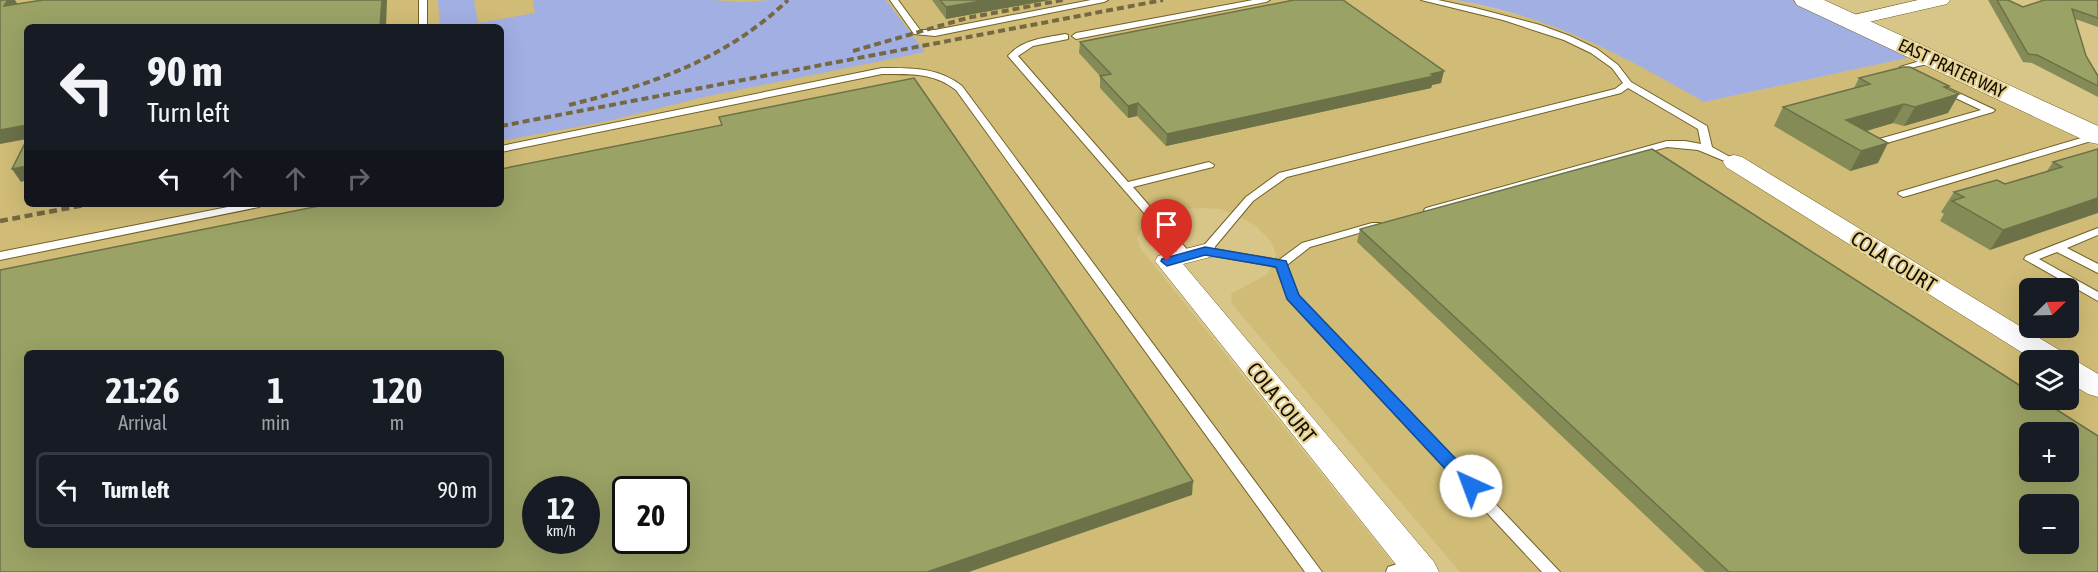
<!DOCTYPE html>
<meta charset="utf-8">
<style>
:root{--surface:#171b24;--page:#20242c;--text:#f1f3f6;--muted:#9ea1a6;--line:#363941}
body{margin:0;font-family:"Asap Condensed",sans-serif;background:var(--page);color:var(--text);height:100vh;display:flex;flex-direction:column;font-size:22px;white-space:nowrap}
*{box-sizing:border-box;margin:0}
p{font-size:20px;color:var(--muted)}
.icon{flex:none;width:33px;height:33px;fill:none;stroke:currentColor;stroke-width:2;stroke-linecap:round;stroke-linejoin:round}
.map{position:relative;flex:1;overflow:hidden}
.details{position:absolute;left:24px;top:350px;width:480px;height:198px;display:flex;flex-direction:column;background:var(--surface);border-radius:9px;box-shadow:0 6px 24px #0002}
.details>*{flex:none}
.top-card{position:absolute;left:24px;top:24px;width:480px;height:183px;border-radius:9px;box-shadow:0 6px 24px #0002;background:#171b24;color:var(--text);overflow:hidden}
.needle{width:39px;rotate:67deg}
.buttons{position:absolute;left:2019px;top:278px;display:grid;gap:12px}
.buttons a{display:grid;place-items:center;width:60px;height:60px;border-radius:9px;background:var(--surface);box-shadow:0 6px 24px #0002;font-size:30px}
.speed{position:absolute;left:522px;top:476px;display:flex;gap:12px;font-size:30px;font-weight:700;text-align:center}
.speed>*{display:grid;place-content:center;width:78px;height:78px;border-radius:50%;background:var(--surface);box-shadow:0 6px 24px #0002;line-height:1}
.speed small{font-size:15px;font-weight:400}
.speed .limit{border:3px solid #111;border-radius:9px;background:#fff;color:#111}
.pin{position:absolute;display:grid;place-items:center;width:51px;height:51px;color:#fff;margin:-62px -26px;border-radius:50% 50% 50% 0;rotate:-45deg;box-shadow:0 0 6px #0007}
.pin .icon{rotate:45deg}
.me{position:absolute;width:66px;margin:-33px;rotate:317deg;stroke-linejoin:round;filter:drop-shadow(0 0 4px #0008)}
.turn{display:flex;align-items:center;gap:21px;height:126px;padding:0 24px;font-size:27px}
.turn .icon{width:78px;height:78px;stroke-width:2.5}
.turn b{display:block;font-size:42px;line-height:51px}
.lanes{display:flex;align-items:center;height:57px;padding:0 24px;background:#0003;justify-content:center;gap:30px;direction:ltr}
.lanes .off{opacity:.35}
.eta{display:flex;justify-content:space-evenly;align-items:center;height:102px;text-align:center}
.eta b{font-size:36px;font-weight:700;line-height:42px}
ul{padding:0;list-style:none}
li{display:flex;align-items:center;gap:18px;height:75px;margin:0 12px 9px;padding:0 12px;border:3px solid var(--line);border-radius:9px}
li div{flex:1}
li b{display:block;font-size:22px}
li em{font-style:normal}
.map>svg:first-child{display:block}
</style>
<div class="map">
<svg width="2098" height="572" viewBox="0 0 2098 572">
<rect width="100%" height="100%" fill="#d8c689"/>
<path fill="#d0bc76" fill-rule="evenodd" d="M0 0H1456L1533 19 1595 42 1628 58 1704 102 1907 58 2098 147V572H1460L1232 304 1231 294 1266 275 1273 265 1276 253 1270 240 1255 225 1240 217 1221 209 1206 208 1183 209 1165 214 1153 220 1142 228 1137 239 1141 249 1400 572H0ZM27 27H501V204H27ZM2030 288H2068V327H2030ZM27 352H501V544H27ZM2030 360H2068V399H2030ZM2030 432H2068V471H2030ZM536 489H586V540H536ZM626 489H676V540H626ZM2030 504H2068V543H2030Z"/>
<g fill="#a2afe3">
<polygon points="438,0 474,0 478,23 535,13 533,0 713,0 742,2 770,0 886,0 925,52 704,97 608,121 501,141 501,27 440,27"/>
<path d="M1456 0H1792L1900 51 1907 58 1704 102C1623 55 1550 16 1456 0Z"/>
</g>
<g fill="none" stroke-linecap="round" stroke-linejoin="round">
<defs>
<g id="service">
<rect x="419" y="0" width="8" height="27"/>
<polygon points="890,0 898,0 920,30 935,30 1091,0 1108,0 1104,2 935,36 914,34"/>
<polygon points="1253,0 1270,0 1266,2 1076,39 1072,36 1076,33"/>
<polygon points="1421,0 1438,0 1475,8 1540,25 1570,36 1597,49 1618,65 1631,82 1707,126 1712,147 1739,162 1734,165 1698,150 1667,147 1434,212 1426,212 1424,210 1426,208 1667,141 1685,141 1701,144 1698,129 1628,88 1621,93 1287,177 1253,201 1213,249 1279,260 1302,243 1372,223 1380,223 1382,225 1380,227 1310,247 1287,265 1298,295 1560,572 1542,572 1288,299 1276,267 1205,254 1199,251 1246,197 1279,173 1615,89 1623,83 1612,68 1591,53 1564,40 1503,20"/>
<path d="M1065 34 1068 35V39L1033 46 1018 56 1128 182 1209 162 1214 165 1213 167 1133 187 1191 254 1193 256 1191 258H1183L1008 56C1022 39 1045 38 1065 34Z"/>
<path d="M1933 57 1936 58V62L1910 68 1919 74V78C1911 80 1904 74 1900 67Z"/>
<path d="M882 68C911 68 938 67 962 86L1322 572H1305L956 90C933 72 909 74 882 74L501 152V146Z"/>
<polygon points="1946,87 1995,110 1993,112 1873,147 1865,147 1865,143 1981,110 1943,92 1943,88"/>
<polygon points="2098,133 2098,139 1907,196 1903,197 1898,194 1899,192"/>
<polygon points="243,204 264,204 259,207 0,260 0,252"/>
<polygon points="2098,228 2098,235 2067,248 2098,264 2098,273 2057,252 2039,259 2098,292 2098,301 2024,259 2026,256"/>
<polygon points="1415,558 1421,559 1423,564 1421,569 1411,572 1386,572 1388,567"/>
</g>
<g id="minor">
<polygon points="1918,0 1950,0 1947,4 1851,26 1845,25 1842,21 1845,17"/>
<polygon points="1734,155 1742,157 2064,353 2068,360 2078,362 2098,374 2098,397 2088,394 2068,382 2068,360 2034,360 1726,167 1723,162 1726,157"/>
<polygon points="1205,244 1214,246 1217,251 1214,256 1183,264 1434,562 1439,572 1402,572 1155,261 1158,256"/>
</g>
<polygon id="secondary" points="1794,0 1824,0 2098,126 2098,144 2088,142 1797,5"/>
</defs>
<use href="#service" stroke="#726125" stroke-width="2"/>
<use href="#minor" stroke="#726125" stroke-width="1"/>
<use href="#secondary" stroke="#726125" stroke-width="1"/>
<use href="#service" fill="#fff" fill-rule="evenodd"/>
<use href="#minor" fill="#fff" fill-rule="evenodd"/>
<use href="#secondary" fill="#fff" fill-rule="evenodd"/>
<g stroke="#756944" stroke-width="4" stroke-dasharray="7 4" stroke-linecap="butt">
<polyline points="853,51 967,18 1063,0"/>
<path d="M569 105C653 84 725 60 788 0"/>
<polyline points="501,126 1163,0"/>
</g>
<polyline stroke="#756944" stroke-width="4.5" stroke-dasharray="8 4.5" stroke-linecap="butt" points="0,221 90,204"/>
</g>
<g fill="#858b57">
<polygon points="932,0 1050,0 946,19"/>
<polygon points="1988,0 2008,0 2023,7 2098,0 2098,27 2075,19 2086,56 2098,76 2098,97 2032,63 2023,62"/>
<polygon points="1080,42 1441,83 1432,85 1431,88 1166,146 1137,116 1128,118 1100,88 1100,76 1079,53"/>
<polygon points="1859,78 1947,89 1948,113 1904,126 1893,123 1866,131 1878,163 1850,171 1774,126 1783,107 1854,88"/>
<polygon points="2098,149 1990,250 1940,221 1944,214 1941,212 1954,192 2005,184 2047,171 2053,162"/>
<polygon points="1360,229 2098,572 1705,572 1357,242"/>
</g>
<g fill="#6c7147">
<polygon points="8,0 15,0 18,5 4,6"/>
<polygon points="382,0 387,0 386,27 380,27"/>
<polygon points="987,0 1050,0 946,19 946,7"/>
<polygon points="1444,71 1441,83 1432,85 1431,88 1166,146 1167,134"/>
<polygon points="1949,86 1941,99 1959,94 1948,113 1904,126 1915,107 1944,87"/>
<polygon points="1138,103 1137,116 1128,118 1128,106"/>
<polygon points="1904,104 1893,123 1839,139 1846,120"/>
<polygon points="27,125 27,139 0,144 0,130"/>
<polygon points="1888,143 1878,163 1850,171 1861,151"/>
<polygon points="27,166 27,180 21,182 12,169"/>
<polygon points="2098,198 2098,213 1990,250 2003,230"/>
<polygon points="1193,481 1192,495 969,572 927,572"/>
</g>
<g fill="#9ba265" stroke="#6c7147" stroke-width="1.5" fill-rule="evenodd">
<polygon points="0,0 8,0 4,6 43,0 382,0 380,27 27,27 27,125 0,130"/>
<polygon points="940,0 987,0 946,7"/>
<polygon points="1294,0 1343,0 1444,71 1431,74 1434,76 1167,134 1138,103 1128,106 1100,76 1111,74 1080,42"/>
<polygon points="1997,0 2008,0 2023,7 2044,0 2098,0 2098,18 2072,9 2086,56 2098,76 2098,86 2037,55 2028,54"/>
<polygon points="1903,67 1910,67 1949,86 1944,87 1959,94 1915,107 1904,104 1846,120 1888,143 1861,151 1783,107 1870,84 1859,78"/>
<path d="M914 78 1193 481 927 572H0V270L329 204H501V169L722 125 719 117ZM27 352H501V544H27ZM536 489H586V540H536ZM626 489H676V540H626Z"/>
<polygon points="27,139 27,166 12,169"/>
<path d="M1652 149 2030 392V399H2040L2098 436V572H1729L1360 229ZM2030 432H2068V471H2030ZM2030 504H2068V543H2030Z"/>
<polygon points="2098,149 2098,198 2003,230 1952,201 1964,197 1954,192 1997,180 2005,184 2062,167 2053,162"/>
</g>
<polygon fill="#1a73e8" stroke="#114b97" stroke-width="1.5" points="1205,247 1286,261 1299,295 1477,481 1479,486 1477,490 1471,492 1465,490 1287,299 1276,267 1205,255 1167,266 1161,261 1162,259"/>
<g text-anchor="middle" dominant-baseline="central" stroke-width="4.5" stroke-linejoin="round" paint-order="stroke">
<g font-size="18" fill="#140d00" stroke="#e5d395">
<text transform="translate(1952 68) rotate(25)">EAST PRATER WAY</text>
</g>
<g font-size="21" fill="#140d00" stroke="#e5d395">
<text transform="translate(1894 261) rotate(32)">COLA COURT</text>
<text transform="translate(1282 402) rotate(51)">COLA COURT</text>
</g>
</g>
</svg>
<div class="buttons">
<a><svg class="needle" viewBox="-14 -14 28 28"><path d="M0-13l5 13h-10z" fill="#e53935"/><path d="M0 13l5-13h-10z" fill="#9ea1a6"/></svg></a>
<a><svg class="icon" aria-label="layers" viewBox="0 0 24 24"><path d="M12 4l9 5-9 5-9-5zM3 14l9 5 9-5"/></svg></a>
<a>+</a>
<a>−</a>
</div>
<div class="speed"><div>12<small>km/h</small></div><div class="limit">20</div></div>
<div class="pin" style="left:1167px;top:261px;background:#d93025"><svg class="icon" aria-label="arrive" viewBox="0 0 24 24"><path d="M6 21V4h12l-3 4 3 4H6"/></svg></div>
<svg class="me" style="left:1471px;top:486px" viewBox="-20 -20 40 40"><circle r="19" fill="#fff"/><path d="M0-13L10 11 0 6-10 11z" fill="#1a73e8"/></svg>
<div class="top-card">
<div class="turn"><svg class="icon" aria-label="left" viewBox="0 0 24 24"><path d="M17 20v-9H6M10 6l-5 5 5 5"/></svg><div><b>90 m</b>Turn left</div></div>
<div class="lanes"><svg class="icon" aria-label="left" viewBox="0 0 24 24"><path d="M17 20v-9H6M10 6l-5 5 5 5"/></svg><svg class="icon off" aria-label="ahead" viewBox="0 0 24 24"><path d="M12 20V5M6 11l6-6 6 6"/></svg><svg class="icon off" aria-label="ahead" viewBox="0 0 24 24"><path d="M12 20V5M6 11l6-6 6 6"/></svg><svg class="icon off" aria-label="right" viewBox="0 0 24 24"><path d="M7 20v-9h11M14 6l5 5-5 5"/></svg></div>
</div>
<section class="details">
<div class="eta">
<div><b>21:26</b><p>Arrival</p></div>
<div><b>1</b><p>min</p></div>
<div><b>120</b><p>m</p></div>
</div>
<ul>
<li><svg class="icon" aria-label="left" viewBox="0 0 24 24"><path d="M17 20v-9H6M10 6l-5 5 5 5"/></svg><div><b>Turn left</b></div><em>90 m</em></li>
</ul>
</section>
</div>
